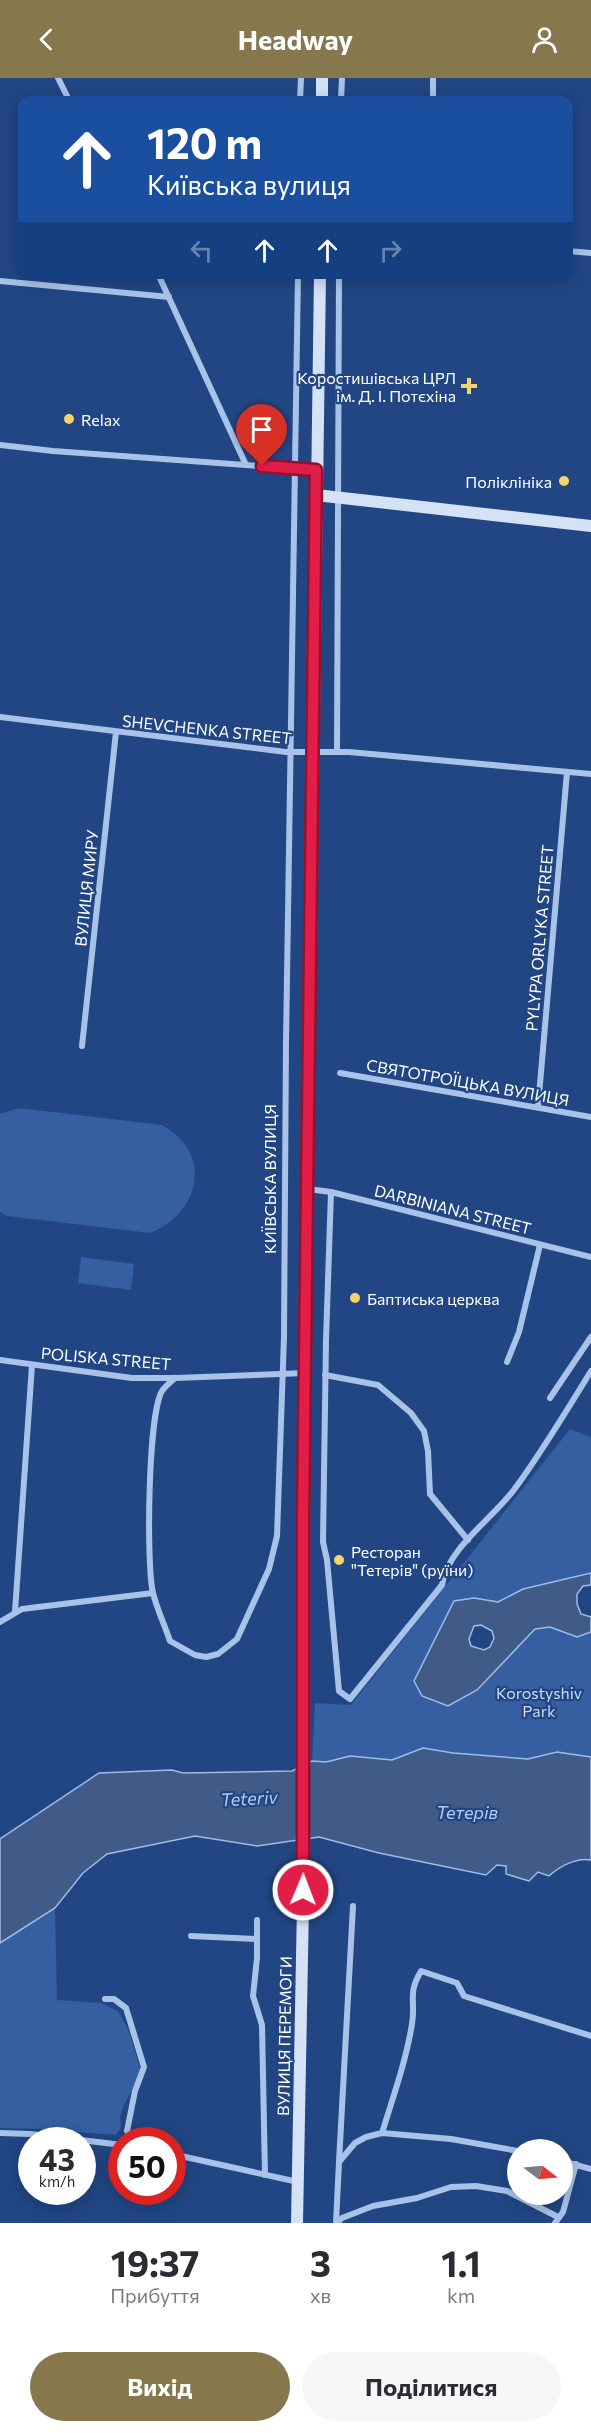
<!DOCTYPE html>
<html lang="uk">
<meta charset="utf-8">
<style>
:root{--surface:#fff;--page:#f7f7f7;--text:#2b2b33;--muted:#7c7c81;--accent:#86774c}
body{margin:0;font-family:Commissioner,sans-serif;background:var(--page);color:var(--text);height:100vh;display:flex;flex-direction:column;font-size:22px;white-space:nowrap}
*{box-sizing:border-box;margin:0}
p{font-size:20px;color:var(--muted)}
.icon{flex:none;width:33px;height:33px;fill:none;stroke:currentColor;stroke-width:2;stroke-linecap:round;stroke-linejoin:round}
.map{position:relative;height:2145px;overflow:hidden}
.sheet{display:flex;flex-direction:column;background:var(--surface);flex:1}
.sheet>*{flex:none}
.hud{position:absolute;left:18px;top:18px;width:555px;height:183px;border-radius:12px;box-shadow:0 3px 15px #0003;background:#1a4fa0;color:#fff;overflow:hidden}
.needle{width:39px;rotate:106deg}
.fabs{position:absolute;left:507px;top:2061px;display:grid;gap:12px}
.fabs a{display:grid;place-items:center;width:66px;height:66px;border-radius:50%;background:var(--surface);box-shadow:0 3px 15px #0003;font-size:30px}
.speed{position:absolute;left:18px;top:2049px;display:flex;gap:12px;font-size:30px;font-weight:700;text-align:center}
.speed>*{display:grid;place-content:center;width:78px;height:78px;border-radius:50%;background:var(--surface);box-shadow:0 3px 15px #0003;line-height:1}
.speed small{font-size:15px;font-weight:400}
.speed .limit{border:9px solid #d22;background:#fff;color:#111}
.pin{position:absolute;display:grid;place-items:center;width:51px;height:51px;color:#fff;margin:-62px -26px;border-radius:50% 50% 50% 0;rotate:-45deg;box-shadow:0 0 6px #0007}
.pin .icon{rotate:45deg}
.me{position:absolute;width:66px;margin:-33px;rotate:1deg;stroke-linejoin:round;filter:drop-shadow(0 0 4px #0008)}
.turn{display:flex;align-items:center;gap:21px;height:126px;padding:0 30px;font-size:27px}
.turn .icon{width:78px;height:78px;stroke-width:2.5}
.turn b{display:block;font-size:42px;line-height:51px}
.lanes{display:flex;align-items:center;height:57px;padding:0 30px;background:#0003;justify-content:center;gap:30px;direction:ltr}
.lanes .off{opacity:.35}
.eta{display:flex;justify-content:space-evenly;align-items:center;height:102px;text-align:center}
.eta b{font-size:36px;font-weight:700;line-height:42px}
.primary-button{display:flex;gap:12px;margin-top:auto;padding:12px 30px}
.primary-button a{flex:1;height:69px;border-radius:36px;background:var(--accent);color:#fff;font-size:24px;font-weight:700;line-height:69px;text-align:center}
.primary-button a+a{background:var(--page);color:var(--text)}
header{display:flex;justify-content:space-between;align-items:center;height:78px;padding:0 30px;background:var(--accent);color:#fff;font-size:27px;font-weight:700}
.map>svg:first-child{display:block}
</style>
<header><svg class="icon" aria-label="back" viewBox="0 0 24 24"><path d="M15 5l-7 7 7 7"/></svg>Headway<svg class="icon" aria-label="person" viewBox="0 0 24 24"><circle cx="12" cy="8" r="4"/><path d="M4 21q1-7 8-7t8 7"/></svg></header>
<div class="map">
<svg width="591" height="2145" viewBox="0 0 591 2145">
<rect width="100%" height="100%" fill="#214683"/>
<g fill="#355fa1">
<path d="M19 1030 162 1047C213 1075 201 1134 150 1155L7 1138 0 1134V1036Z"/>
<polygon points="81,1179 134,1186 131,1212 78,1205"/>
<polygon points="570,1351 591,1359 591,1495 523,1511 498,1524 474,1520 454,1523 438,1557 477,1612 535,1551 550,1549 577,1559 591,1554 591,1679 557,1674 528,1681 453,1675 423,1670 392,1682 350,1678 326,1684 312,1683 315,1625 351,1627"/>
<polygon points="55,1830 57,1922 101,1925 118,1933 128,1951 140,1990 139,1999 123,2029 120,2039 121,2049 116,2057 41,2051 0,2050 0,1865"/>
</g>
<g fill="#405b88" stroke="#9dbcea" stroke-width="1.5" fill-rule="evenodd">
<path d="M591 1495V1507L583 1508 577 1516V1526L581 1536 591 1539V1554L577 1559 550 1549 535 1551 477 1612 448 1628 422 1618 414 1603 454 1523 474 1520 498 1524 523 1511ZM481 1547 492 1553 494 1560 490 1569 484 1572 471 1568 469 1561 474 1548Z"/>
<path d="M423 1670 453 1675 528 1681 557 1674 591 1679V1782C577 1779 560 1788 549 1798L538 1794 529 1803 506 1796V1788L497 1787 486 1797 379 1775 319 1759 257 1768 195 1758 107 1776 83 1795 55 1830 0 1865V1761L99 1695 172 1692 183 1695 292 1693 312 1683 326 1684 350 1678 392 1682Z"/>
</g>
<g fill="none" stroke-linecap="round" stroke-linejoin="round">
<g stroke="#a9c2e9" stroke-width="6">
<polyline points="58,0 69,22"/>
<polyline points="433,0 433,19"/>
<polyline points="300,22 301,0"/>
<polyline points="341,22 342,0"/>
<polyline points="568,173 591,175"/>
<polyline points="158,196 246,387"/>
<polyline points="0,203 169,219"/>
<polyline points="0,367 53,373 316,392"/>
<polyline points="0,639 286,674 349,674 591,696"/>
<polyline points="337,674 339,196"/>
<polyline points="82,968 116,654"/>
<polyline points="340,995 591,1039"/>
<polyline points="538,1029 567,694"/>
<polyline points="308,1111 331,1114 591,1179"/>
<path d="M331 1114 326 1262 323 1464 327 1482 339 1613 350 1621 442 1507C447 1470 495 1439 516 1409 543 1372 567 1332 591 1293"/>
<polyline points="0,1282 132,1300 175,1300 306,1295"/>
<polyline points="507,1284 519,1254 540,1167"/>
<polyline points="325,1297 378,1307 411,1335 424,1353 428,1373 430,1416 468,1462"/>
<path d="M175 1300C171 1304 165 1308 162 1313 148 1337 146 1485 153 1515 157 1531 165 1548 170 1563L195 1577 206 1579 218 1576 237 1561 269 1491 277 1458 284 1259 286 964 298 196"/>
<polyline points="550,1320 591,1259"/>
<polyline points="15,1534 32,1287"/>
<polyline points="0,1544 22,1531 153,1515"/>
<polyline points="257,1842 257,1880 253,1918 262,1947 265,2097"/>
<polyline points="191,1858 257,1861"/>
<polyline points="105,1921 114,1921 126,1930 144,1989 135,2013 127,2053 134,2062"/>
<polyline points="0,2055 31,2056 122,2067"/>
<path d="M382 2055C393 2019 406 1983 412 1946 416 1922 407 1917 421 1893L457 1905 464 1918 591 1958"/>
<polyline points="172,2076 298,2104"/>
<polyline points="562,2083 591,2091"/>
<polyline points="339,2084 353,1828"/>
<polyline points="336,2145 339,2084 355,2065 366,2059 382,2055 451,2061 518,2073"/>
<polyline points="337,2145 342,2140 373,2128 417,2120 451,2109 476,2108 507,2113 558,2139"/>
<polyline points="555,2145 563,2134 576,2086"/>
</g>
<g stroke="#d4e1f7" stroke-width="12">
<polyline points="322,22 322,0"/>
<polyline points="316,417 591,448"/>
<polyline points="297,2145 304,1773 303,1439 320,196"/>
</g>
</g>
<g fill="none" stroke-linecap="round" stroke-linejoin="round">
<defs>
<polyline id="route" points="262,388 316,392 303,1439 303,1812"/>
</defs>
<use href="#route" stroke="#92132f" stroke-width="15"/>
<use href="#route" stroke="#e11d48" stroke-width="10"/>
</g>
<g fill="#f5d56a" stroke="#214683" stroke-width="2">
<path d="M466 299h6v6h6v6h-6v6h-6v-6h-6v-6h6z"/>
<circle cx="69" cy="341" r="6"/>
<circle cx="564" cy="403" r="6"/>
<circle cx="355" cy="1220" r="6"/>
<circle cx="339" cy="1482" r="6"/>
</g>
<g text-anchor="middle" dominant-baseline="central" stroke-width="4.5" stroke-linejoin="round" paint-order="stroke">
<g font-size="16" fill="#fff" stroke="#214683" text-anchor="start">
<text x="456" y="299" text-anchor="end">Коростишівська ЦРЛ<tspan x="456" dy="18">ім. Д. І. Потєхіна</tspan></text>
<text x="81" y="341">Relax</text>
<text x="552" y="403" text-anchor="end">Поліклініка</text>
<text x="367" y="1220">Баптиська церква</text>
<text x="351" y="1473">Ресторан<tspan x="351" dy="18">"Тетерів" (руїни)</tspan></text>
</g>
<g font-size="16" fill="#fff" stroke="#214683">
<text transform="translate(207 651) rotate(6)">SHEVCHENKA STREET</text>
<text transform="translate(86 810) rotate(-84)">ВУЛИЦЯ МИРУ</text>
<text transform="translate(539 860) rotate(-85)">PYLYPA ORLYKA STREET</text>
<text transform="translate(468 1004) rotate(10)">СВЯТОТРОЇЦЬКА ВУЛИЦЯ</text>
<text transform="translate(269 1101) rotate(-90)">КИЇВСЬКА ВУЛИЦЯ</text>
<text transform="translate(453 1131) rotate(14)">DARBINIANA STREET</text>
<text transform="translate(106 1280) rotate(5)">POLISKA STREET</text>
<text transform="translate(284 1958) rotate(-89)">ВУЛИЦЯ ПЕРЕМОГИ</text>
</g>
<g font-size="16" fill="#cdddf7" stroke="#214683">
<text x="539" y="1614">Korostyshiv<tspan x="539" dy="18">Park</tspan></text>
</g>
<g font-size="18" font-style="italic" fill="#b4ccf0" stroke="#214683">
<text transform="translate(249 1720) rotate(-3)">Teteriv</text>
<text x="467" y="1734">Тетерів</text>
</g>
</g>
</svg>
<div class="fabs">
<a><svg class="needle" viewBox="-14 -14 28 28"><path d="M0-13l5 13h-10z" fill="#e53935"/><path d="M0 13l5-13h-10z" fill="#7c7c81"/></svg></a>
</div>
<div class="speed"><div>43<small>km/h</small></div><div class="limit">50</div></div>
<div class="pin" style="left:262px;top:388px;background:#d93025"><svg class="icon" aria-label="arrive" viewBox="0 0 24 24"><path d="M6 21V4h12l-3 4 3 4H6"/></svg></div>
<svg class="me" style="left:303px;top:1812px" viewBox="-20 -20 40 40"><circle r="17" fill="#e11d48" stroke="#fff" stroke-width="3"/><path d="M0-11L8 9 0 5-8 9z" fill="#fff"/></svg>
<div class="hud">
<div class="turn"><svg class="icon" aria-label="ahead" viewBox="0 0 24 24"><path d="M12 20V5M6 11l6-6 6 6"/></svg><div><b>120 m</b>Київська вулиця</div></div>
<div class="lanes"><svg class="icon off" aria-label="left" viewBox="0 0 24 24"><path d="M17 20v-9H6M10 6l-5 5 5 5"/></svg><svg class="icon" aria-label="ahead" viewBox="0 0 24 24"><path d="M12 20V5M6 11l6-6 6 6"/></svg><svg class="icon" aria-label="ahead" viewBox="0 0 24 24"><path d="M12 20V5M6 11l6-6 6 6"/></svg><svg class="icon off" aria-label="right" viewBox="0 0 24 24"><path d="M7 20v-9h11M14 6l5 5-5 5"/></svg></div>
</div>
</div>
<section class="sheet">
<div class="eta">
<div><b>19:37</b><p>Прибуття</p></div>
<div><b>3</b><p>хв</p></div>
<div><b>1.1</b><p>km</p></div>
</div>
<div class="primary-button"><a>Вихід</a><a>Поділитися</a></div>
</section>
